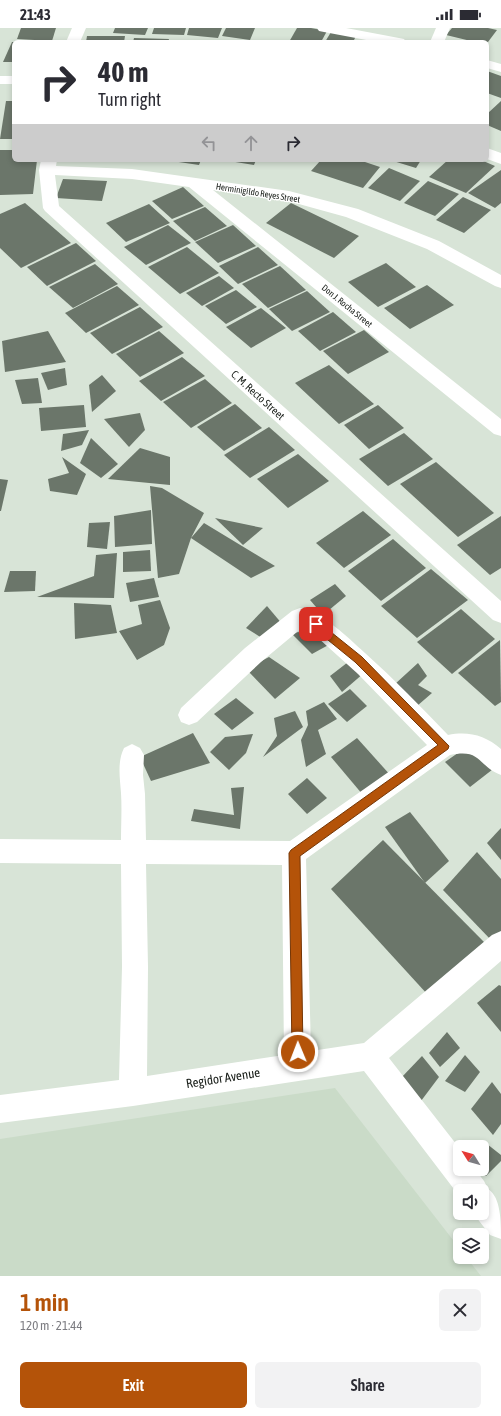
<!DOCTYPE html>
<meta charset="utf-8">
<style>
:root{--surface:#fff;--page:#f2f2f3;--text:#2b2b33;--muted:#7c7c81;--accent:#b45309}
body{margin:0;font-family:"Asap Condensed",sans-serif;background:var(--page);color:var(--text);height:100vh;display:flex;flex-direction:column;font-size:15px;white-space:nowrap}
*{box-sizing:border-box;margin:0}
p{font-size:13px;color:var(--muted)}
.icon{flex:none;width:22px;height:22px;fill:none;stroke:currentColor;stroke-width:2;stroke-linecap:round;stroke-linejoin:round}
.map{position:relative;height:1248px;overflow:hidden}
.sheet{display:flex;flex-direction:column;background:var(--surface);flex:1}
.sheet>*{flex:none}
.banner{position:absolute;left:12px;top:12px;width:477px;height:122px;border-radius:6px;box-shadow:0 2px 6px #0003;background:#fff;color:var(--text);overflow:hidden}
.needle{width:26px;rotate:307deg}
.controls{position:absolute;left:453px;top:1112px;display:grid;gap:8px}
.controls a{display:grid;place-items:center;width:36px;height:36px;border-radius:6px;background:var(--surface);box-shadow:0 2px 6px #0003;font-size:20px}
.pin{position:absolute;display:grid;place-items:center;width:34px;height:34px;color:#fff;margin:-17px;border-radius:8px;box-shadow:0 2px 6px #0006}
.me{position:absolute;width:44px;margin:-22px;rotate:359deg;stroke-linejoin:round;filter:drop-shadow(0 0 3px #0008)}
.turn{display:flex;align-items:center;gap:14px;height:84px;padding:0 20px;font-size:18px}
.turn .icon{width:52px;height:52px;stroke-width:2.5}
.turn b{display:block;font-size:28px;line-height:34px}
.lanes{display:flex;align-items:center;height:38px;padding:0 20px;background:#0003;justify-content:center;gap:20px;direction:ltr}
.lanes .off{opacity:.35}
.round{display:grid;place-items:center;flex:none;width:42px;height:42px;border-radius:6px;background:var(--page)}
.overview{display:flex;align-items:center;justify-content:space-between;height:68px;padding:0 20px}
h1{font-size:24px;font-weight:600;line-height:30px;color:var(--accent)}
.action{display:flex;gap:8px;margin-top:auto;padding:8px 20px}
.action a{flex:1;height:46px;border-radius:6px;background:var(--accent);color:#fff;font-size:16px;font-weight:600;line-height:46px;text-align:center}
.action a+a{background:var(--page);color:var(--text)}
.status{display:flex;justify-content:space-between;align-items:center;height:28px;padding:0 20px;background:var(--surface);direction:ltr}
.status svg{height:11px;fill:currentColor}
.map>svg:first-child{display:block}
</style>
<div class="status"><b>21:43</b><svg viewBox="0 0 49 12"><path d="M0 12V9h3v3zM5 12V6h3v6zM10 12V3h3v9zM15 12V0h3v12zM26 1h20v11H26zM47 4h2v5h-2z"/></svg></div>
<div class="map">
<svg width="501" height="1248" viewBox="0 0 501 1248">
<rect width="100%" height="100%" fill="#d8e4d7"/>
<polygon fill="#cadbc8" points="335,1060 460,1221 460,1229 466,1229 481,1248 0,1248 0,1111"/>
<g fill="#6b766a">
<polygon points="21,0 56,0 52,13 17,11"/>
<polygon points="115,0 148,0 145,7 113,5"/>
<polygon points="154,0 186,0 184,7 152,6"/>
<polygon points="189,0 222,0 218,10 187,7"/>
<polygon points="226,0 255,0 250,12 222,8"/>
<polygon points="297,0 311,0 327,3 321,14 289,14"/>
<polygon points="452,0 488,0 497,2 488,14 475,14 446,7"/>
<polygon points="331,4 356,8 353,14 325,14"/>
<polygon points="87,8 125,8 124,14 86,14"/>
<polygon points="134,10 169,11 168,14 133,14"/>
<polygon points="12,14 14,14 14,34 3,34"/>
<polygon points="487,43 501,48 501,70 487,65"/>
<polygon points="6,73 14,73 14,111 0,111"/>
<polygon points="501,73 501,103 487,97 487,86"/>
<polygon points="0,122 14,122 14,132 37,132 33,166 0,167"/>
<polygon points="165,132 201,132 199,137"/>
<polygon points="223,132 256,132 254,137"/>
<polygon points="321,132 359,132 380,139 363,160 311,143"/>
<polygon points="390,132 421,132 416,140"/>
<polygon points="448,132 481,132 495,138 466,165 429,149"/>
<polygon points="389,140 420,153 400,173 368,160"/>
<polygon points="501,142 501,175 495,180 468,165"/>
<polygon points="63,151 107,153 102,173 56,170"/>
<polygon points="428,153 459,166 435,188 404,175"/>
<polygon points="183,159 204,178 172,191 152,173"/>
<polygon points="463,169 491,182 464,205 436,192"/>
<polygon points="25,175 71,215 21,240 0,220 0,186"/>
<polygon points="291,175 359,208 334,230 266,195"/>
<polygon points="149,176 170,195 126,214 106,195"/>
<polygon points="205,179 227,198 195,213 173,193"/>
<polygon points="168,197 191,215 146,237 124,219"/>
<polygon points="233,197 256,218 218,235 195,214"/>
<polygon points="76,215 96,233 47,258 27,239"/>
<polygon points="187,219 219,245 180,266 148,239"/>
<polygon points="258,219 278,237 238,256 219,238"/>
<polygon points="386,235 416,259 378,279 348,254"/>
<polygon points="95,236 118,256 73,280 49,259"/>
<polygon points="280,238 306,262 268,280 242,256"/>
<polygon points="219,248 234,260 202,278 186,265"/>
<polygon points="427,257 454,277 410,301 384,280"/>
<polygon points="117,258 139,277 86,305 65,285"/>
<polygon points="236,262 257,279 226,296 205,278"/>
<polygon points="307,263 330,284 292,303 269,281"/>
<polygon points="140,279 163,299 112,326 90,305"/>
<polygon points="261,280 286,300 251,320 226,299"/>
<polygon points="333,284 356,304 320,323 298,303"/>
<polygon points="364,302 389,324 348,346 323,323"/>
<polygon points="48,303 66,334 5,344 2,313"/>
<polygon points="159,303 184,325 140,349 116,326"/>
<polygon points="182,329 205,348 161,373 139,353"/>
<polygon points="329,337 374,376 339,396 295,355"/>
<polygon points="65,340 67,357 48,362 41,345"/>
<polygon points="102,347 116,363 92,384 89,357"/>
<polygon points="38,350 42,375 22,376 15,352"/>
<polygon points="205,351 232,375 191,400 163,374"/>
<polygon points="235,376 262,400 224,423 197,399"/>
<polygon points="84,377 86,399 41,403 39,380"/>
<polygon points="378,377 404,400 369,421 344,397"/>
<polygon points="140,385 145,402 129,419 104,391"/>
<polygon points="269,399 295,422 250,450 224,427"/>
<polygon points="89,402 82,417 61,423 63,406"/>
<polygon points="404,405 433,431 388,458 359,431"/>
<polygon points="91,410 118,436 101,450 80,435"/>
<polygon points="140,420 170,429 170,457 108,451"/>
<polygon points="298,426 329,453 288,480 257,451"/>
<polygon points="62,429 86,446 77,467 50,463 48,451 69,445"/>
<polygon points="436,434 494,485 458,509 400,456"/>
<polygon points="0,451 8,452 1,483 0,483"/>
<polygon points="150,458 162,460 204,485 191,510 204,495 275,538 251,550 191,510 179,546 158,550"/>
<polygon points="151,482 152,516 115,519 114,488"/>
<polygon points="363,483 391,507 344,540 316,515"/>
<polygon points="501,488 501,540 490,547 457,517"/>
<polygon points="215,490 263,500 243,517"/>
<polygon points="110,494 107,521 87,519 89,495"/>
<polygon points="393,511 426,540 381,573 348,543"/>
<polygon points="150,522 151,543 123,544 123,524"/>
<polygon points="117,525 114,570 37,569 94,548 96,527"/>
<polygon points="431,541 468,572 417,610 381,578"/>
<polygon points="10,543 36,543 35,563 4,564"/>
<polygon points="154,550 159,569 130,574 126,555"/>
<polygon points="335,556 346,568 323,587 310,572"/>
<polygon points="160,572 170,600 164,617 137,632 119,603 142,596 138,577"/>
<polygon points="74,575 111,577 117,605 75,611"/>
<polygon points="267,578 283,597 265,612 246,600"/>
<polygon points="461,581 495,611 452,646 417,614"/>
<polygon points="317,602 332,615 312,626 291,605"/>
<polygon points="500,612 501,674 495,678 458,645"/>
<polygon points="269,629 300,650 275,671 246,641"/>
<polygon points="352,631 364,645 342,664 330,648"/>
<polygon points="418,635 427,648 418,657 432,665 417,678 395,656"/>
<polygon points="350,661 367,678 347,694 328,676"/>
<polygon points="236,670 254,685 232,702 214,686"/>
<polygon points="324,674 337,691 318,702 326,726 306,739 301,712 308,697 306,683"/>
<polygon points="295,683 303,699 263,729 277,708 274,690"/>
<polygon points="193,705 210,735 151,753 140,729"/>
<polygon points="253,706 246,725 229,742 210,724 225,709"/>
<polygon points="357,710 392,749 363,767 331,729"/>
<polygon points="465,720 497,738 470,759 445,734"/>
<polygon points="307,750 327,770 307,786 288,766"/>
<polygon points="244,759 240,801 191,793 194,781 234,787 231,760"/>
<polygon points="410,784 449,833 425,855 385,799"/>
<polygon points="501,800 501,832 487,815"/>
<polygon points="383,812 485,915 428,967 331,861"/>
<polygon points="477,824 501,851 501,905 492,913 443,862"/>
<polygon points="499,957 501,958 501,1004 477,975"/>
<polygon points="447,1004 460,1020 440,1039 429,1025"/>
<polygon points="465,1027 480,1044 465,1064 445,1053"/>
<polygon points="422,1028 439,1049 421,1073 400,1051"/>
<polygon points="492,1054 501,1066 501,1096 493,1107 471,1081"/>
<polygon points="487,1116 501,1127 501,1133 486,1148 478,1141 482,1141 482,1120"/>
</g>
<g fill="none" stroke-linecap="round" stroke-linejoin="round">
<g fill="#fff" fill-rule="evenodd">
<polygon points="72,0 86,0 80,14 66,14"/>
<polygon points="317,0 346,0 399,10 404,11 406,14 377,14 324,4 319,3"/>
<polygon points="436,0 450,0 444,14 430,14"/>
<polygon points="487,32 501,36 501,44 487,40"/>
<rect x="0" y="48" width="14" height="8"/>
<polygon points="487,120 501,125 501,136 487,131"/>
<polygon points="41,132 57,132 56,138 132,141 289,163 358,181 439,213 501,247 501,260 495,258 427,221 346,189 288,173 213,162 501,391 501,408 494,406 189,159 132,151 55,147 59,178 501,573 501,595 493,592 45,183 43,180 39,142"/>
<path d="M300 580C326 587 345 607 365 625 394 651 421 679 448 707 468 703 485 707 501 721V747C477 738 482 720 450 727L306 831 311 1023 364 1015 492 907 501 903V933L389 1030 460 1121V1141H475L484 1153 488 1161C501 1169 501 1194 501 1211L490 1207 473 1185H482V1163H460V1169L364 1043 133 1078 0 1095V1067L119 1052 122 939 121 836 0 835V811L121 812C121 797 122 781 121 765 120 750 117 734 124 720L132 716 140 720 144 727 143 747 145 766 146 812 290 813 427 717 358 646 317 609 303 599 261 634 197 694 189 697 181 694 178 687 181 680 245 620 292 583ZM146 836 282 837 284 1027 147 1048 148 939Z"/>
</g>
</g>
<polygon fill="#b45309" stroke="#753606" points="316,592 362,629 449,718 448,721 300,828 303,1024 302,1028 298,1029 293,1028 292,1024 289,825 291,822 438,717 355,634 312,599 311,596"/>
<g text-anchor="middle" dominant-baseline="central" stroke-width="3" stroke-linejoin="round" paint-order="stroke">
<g font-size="9" fill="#171c17" stroke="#fff">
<text transform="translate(258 165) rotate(9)">Herminigildo Reyes Street</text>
<text transform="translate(347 278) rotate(39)">Don J. Rocha Street</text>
</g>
<g font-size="11" fill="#171c17" stroke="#fff">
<text transform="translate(258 367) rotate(42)">C. M. Recto Street</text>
</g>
<g font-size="13" fill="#171c17" stroke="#fff">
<text transform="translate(223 1050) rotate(-9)">Regidor Avenue</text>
</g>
</g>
</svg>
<div class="controls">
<a><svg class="needle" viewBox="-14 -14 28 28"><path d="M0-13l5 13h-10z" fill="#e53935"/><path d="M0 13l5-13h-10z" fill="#7c7c81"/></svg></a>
<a><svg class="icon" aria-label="sound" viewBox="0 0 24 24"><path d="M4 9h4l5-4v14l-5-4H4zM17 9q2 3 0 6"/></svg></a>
<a><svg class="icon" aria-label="layers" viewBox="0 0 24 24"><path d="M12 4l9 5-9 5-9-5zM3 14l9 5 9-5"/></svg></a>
</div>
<div class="pin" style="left:316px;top:596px;background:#d93025"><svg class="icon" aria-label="arrive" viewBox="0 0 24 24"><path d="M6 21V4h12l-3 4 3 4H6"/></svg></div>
<svg class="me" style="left:298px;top:1024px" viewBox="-20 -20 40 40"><circle r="17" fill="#b45309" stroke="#fff" stroke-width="3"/><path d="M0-11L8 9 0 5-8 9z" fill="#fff"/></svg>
<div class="banner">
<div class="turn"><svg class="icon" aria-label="right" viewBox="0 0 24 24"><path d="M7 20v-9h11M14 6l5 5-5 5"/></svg><div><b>40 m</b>Turn right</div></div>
<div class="lanes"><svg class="icon off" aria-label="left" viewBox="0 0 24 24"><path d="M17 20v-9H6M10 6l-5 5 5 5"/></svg><svg class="icon off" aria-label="ahead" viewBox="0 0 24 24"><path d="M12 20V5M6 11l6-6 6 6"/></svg><svg class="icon" aria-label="right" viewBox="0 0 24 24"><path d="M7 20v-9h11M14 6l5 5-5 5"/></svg></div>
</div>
</div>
<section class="sheet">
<div class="overview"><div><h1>1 min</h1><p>120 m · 21:44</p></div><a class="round"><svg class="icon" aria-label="close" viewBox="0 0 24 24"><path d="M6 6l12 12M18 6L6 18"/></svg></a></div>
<div class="action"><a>Exit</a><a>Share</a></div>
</section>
